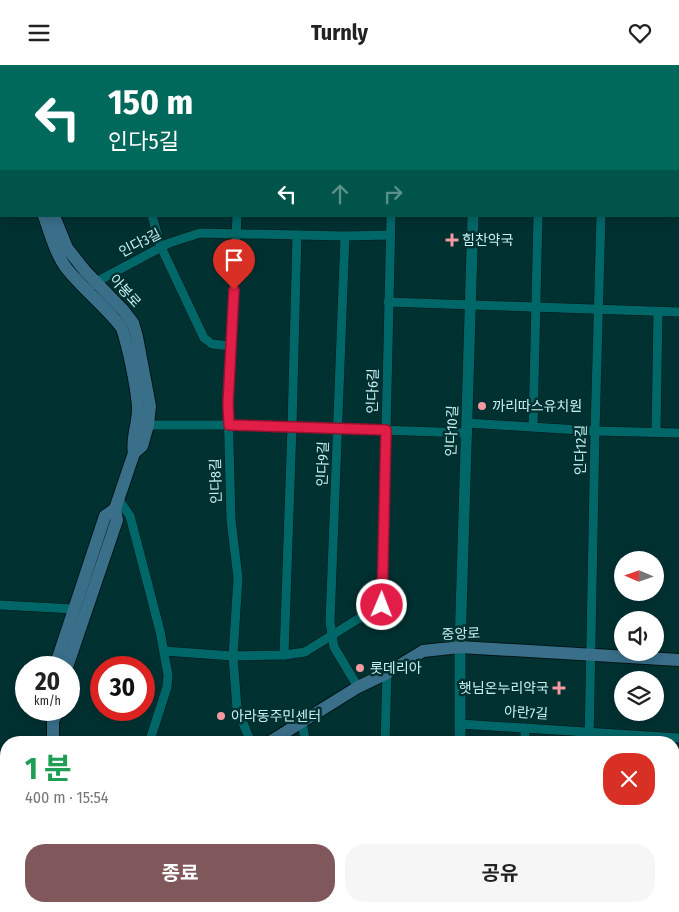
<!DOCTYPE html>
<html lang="ko">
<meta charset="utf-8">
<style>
:root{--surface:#fff;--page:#f6f6f6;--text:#222;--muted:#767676;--accent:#80585b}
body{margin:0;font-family:"Fira Sans Condensed","Noto Sans KR",sans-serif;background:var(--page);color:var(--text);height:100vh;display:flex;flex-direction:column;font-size:19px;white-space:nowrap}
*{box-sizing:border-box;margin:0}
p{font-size:16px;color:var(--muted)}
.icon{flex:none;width:28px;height:28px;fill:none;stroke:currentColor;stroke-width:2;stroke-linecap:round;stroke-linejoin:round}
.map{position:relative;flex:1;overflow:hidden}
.details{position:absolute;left:0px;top:671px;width:680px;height:176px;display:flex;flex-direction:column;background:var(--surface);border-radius:20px 20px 0 0;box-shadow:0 2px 12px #0003}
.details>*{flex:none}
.top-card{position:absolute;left:0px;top:0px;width:680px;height:152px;box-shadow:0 2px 12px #0003;background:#00695c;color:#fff;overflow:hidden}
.needle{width:32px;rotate:272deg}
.controls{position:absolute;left:614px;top:486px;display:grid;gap:10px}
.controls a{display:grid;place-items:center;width:50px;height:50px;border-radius:50%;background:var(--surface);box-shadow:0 2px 12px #0003;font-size:25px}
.speed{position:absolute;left:15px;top:591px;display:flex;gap:10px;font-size:25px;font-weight:700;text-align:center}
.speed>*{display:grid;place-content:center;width:65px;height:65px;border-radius:50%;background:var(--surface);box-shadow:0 2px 12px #0003;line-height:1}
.speed small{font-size:12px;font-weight:400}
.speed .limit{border:8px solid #d22;background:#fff;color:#111}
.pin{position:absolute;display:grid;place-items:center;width:42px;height:42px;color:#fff;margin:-51px -21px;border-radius:50% 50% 50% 0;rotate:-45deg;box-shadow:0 0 5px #0007}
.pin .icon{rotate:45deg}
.me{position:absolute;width:55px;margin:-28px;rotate:1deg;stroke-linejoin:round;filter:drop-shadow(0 0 4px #0008)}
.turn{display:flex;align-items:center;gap:18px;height:105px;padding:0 25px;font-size:22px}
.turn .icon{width:65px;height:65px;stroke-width:2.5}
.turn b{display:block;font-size:35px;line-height:42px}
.lanes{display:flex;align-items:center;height:48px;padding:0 25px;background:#0003;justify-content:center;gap:25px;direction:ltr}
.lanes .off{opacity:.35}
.round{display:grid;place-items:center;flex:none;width:52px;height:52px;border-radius:20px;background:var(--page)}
.headline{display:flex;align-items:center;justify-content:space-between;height:85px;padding:0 25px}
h1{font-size:30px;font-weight:700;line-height:38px;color:#1e9e55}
.action{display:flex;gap:10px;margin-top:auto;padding:10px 25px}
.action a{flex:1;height:58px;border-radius:20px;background:var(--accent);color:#fff;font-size:20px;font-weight:700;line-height:58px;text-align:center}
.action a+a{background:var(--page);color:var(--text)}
header{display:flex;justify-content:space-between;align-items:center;height:65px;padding:0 25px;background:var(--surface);font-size:22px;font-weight:700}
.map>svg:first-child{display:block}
</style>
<header><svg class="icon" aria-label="menu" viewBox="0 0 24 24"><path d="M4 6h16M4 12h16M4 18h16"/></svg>Turnly<svg class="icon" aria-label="heart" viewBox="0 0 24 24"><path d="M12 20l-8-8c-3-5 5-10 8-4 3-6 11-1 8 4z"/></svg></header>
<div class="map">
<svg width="679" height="847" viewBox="0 0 679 847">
<rect width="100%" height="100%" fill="#003131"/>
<polygon fill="#043e3f" points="105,841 291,841 285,847 107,847"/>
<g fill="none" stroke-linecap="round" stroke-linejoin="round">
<defs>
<g id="minor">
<polyline points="38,1 38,0"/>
<polyline points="542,1 542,0"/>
<polyline points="0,142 1,141"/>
<polyline points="152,151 161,182 204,273 212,279 231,281"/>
<polyline points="237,151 228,338 231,455 238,513 233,591 237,643 251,678"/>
<polyline points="345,171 330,557 334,582 358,622"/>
<polyline points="93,220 96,217 169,178 200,168 345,171 390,170"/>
<polyline points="388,237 679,247"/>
<polyline points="467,358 595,366 679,368"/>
<polyline points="148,360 229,360 467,368"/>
<polyline points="533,362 538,151"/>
<polyline points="656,367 658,247"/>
<polyline points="119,435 130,451 135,470 160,566 168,610 167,622 149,678"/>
<polyline points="0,540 74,544"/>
<polyline points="164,586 233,591 284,590 305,587 382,539 391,151"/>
<polyline points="284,590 292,362 297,170"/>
<polyline points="302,658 306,678"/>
<polyline points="460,659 679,673"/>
<polyline points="385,678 387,608"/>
<polyline points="525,678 525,663"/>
<polyline points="589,678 595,366 601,151"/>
<polyline points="674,725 679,725"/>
<polyline points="674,784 679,784"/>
<polyline points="0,814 6,824"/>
<polyline points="20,841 30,847"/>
<polyline points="355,841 356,847"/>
<polyline points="293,847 299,841"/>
</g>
<g id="tertiary">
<polyline points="203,1 207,0"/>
<polyline points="478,1 478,0"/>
<polyline points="460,678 460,582 473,151"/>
<polyline points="456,847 457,841"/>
</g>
<g id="secondary">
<polyline points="13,0 13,1"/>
<path d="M44 151C50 168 56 190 67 204 84 225 106 242 122 263 129 285 136 319 138 341 139 358 131 372 134 388"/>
<polyline points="54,151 67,183 86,207 123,245 133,258 137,272 150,341 148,360 142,381 134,388 115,444 117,455 67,602"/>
<polyline points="55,602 105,451 115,444"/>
<polyline points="53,678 53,656 59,645"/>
<polyline points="268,678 358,622 387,608 423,586 460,582 679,595"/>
<polyline points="0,745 6,745"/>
<polyline points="53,841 54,847"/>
</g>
</defs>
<use href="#minor" stroke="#001617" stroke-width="10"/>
<use href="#tertiary" stroke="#001617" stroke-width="12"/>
<use href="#secondary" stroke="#001617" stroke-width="14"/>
<use href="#minor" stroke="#006768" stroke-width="9"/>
<use href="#tertiary" stroke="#006768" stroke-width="11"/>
<use href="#secondary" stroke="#3a6f8a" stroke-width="12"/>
</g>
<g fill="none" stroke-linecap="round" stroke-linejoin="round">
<defs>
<polyline id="route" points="234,225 228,338 229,360 386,365 382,540"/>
</defs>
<use href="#route" stroke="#92132f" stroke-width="12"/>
<use href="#route" stroke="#e11d48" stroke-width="9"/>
</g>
<g fill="#f49aa0" stroke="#003131" stroke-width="2">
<path d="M449.5 167.5h5v5h5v5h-5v5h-5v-5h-5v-5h5z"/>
<circle cx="482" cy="341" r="5"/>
<circle cx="360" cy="603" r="5"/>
<path d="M556.5 615.5h5v5h5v5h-5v5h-5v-5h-5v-5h5z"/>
<circle cx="221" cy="651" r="5"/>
</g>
<g text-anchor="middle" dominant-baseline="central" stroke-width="5" stroke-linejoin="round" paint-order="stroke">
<g font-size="14" fill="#caf0f0" stroke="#003131" text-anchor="start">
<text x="462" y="175">힘찬약국</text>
<text x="492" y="341">까리따스유치원</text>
<text x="370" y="603">롯데리아</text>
<text x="549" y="623" text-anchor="end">햇님온누리약국</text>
<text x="231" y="651">아라동주민센터</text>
</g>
<g font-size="14" fill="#caf0f0" stroke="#003131">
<text transform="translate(140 178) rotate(-27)">인다3길</text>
<text transform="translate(125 226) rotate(48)">아봉로</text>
<text transform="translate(373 326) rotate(-89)">인다6길</text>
<text transform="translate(452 366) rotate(-88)">인다10길</text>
<text transform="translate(581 385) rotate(-89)">인다12길</text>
<text transform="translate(323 399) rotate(-88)">인다9길</text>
<text transform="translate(216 416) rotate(-91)">인다8길</text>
<text transform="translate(461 569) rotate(-2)">중앙로</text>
<text transform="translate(526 648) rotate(3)">아란7길</text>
</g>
</g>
</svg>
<div class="controls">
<a><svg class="needle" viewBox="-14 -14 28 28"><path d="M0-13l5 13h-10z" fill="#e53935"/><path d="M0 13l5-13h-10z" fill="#767676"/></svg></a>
<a><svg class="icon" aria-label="sound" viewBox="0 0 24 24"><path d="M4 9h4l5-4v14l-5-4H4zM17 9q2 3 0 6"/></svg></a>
<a><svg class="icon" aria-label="layers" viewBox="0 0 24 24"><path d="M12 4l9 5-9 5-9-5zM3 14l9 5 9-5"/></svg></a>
</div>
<div class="speed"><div>20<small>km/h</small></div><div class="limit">30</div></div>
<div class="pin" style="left:234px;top:225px;background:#d93025"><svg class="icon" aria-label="arrive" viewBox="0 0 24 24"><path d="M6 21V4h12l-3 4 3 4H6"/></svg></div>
<svg class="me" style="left:382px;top:540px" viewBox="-20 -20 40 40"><circle r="17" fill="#e11d48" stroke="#fff" stroke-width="3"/><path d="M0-11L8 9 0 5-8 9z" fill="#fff"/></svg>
<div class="top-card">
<div class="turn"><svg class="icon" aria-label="left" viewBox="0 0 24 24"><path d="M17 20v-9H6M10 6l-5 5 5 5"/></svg><div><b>150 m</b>인다5길</div></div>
<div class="lanes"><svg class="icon" aria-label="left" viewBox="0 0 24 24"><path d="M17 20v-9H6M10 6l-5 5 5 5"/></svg><svg class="icon off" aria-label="ahead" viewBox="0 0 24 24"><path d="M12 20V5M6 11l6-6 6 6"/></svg><svg class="icon off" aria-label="right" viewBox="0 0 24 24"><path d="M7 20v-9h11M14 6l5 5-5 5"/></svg></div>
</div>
<section class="details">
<div class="headline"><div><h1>1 분</h1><p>400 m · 15:54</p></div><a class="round" style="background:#d93025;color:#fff"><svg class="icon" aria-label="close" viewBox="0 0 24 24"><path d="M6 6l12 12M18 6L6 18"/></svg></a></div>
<div class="action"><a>종료</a><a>공유</a></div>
</section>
</div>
